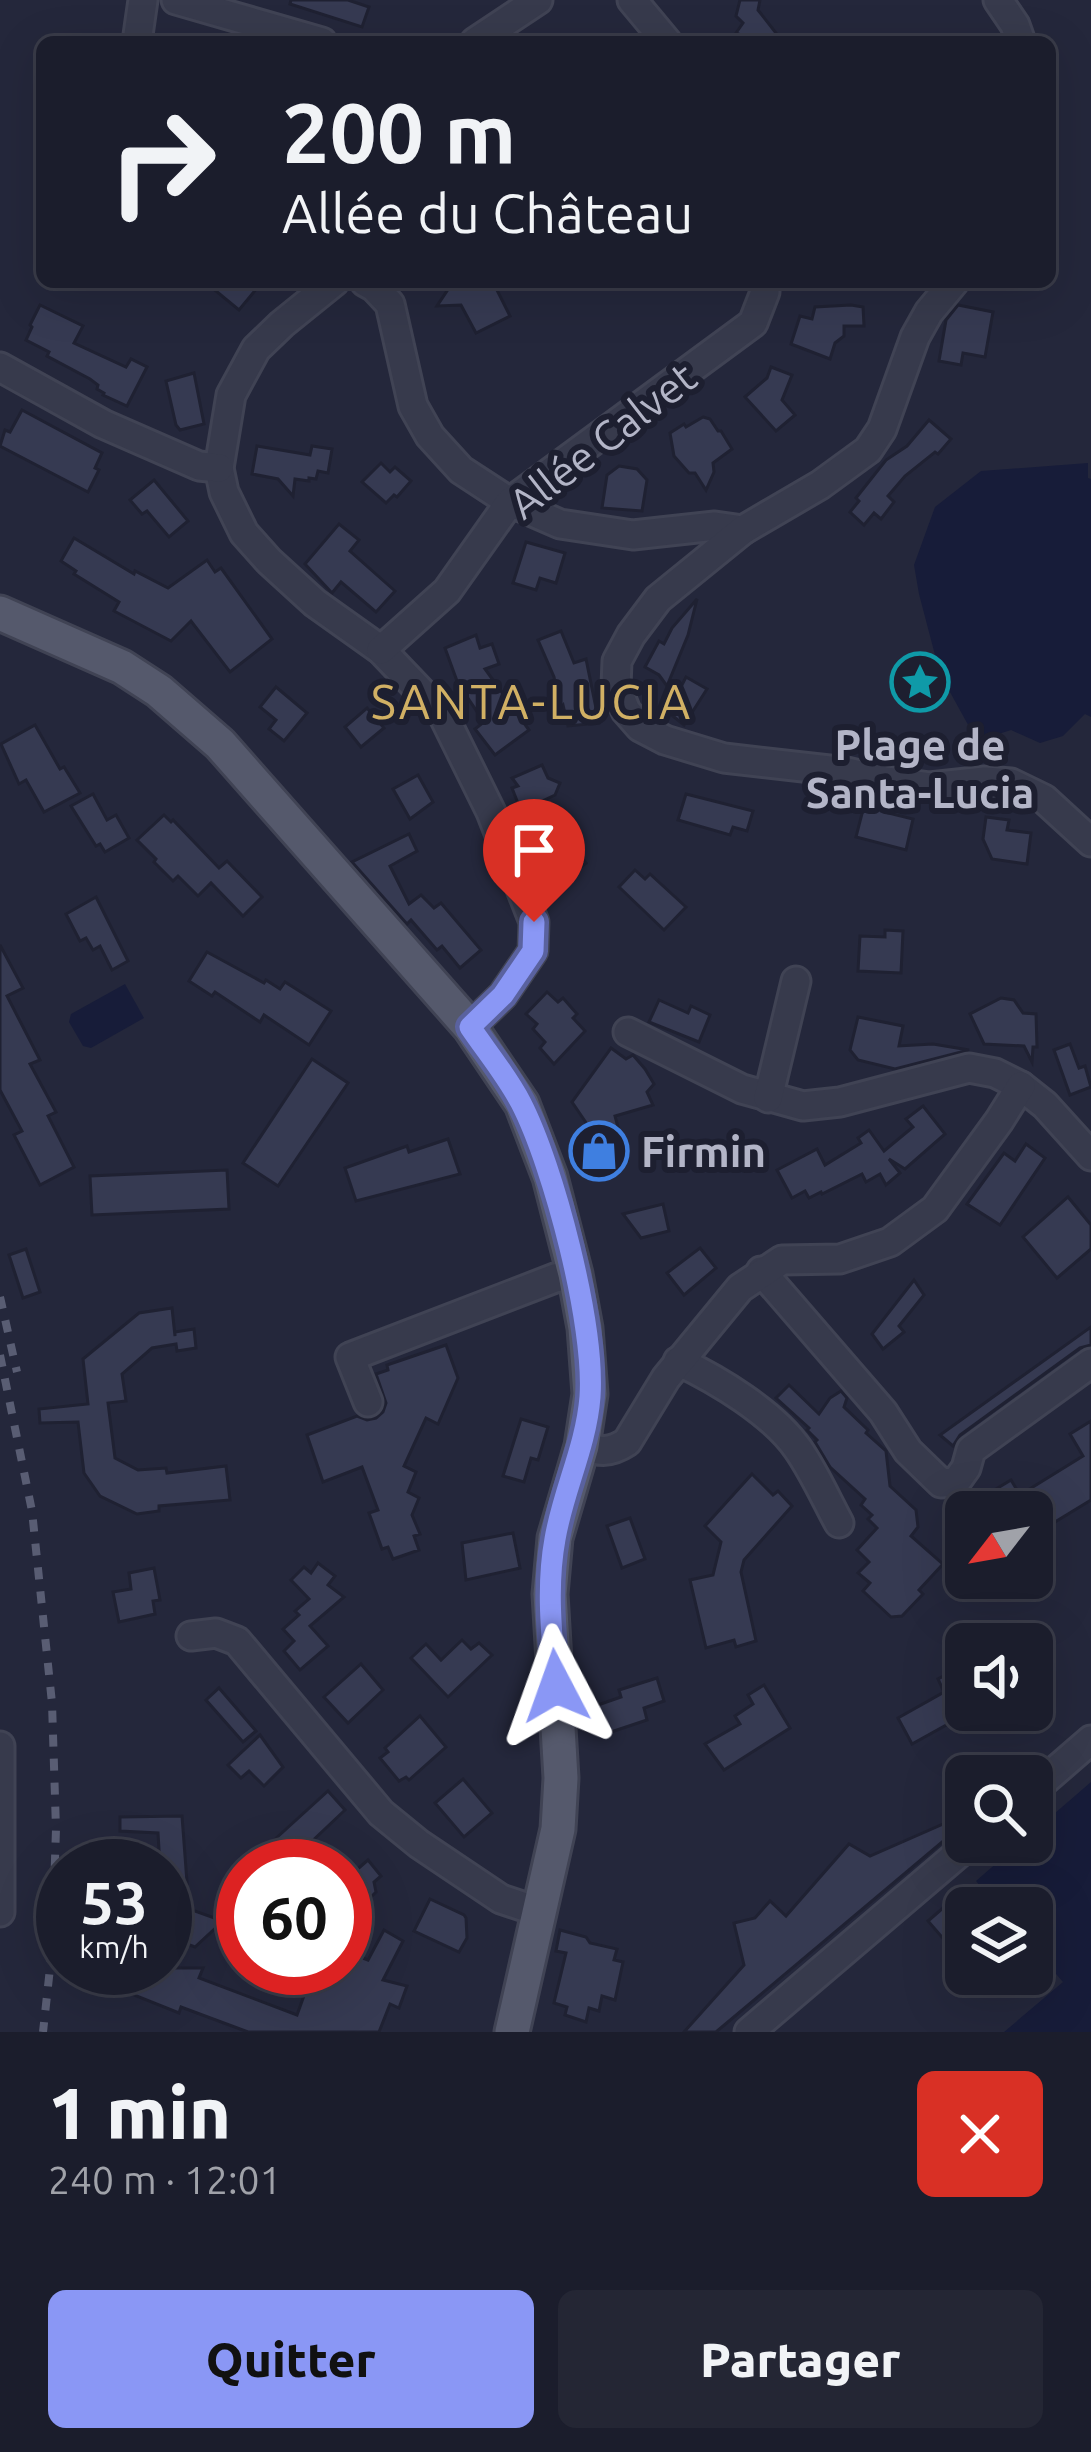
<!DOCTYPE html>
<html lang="fr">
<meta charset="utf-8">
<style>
:root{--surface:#1b1d2c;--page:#242634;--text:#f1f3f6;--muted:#a0a2a9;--line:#393b48;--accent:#8a97f5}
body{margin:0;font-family:Ubuntu,sans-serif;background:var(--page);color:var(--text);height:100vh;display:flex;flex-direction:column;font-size:45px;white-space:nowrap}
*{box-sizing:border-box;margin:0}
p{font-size:39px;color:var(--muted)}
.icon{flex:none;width:66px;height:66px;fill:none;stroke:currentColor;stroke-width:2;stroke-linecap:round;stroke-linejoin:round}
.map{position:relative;height:2032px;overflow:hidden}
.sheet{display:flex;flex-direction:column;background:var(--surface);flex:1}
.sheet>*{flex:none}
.hud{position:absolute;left:36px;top:36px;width:1020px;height:252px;border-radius:18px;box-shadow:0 12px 48px #0002,0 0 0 3px var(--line);background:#1b1d2c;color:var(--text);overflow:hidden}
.needle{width:78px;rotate:239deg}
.tools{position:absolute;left:945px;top:1491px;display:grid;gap:24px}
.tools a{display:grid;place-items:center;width:108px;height:108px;border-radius:18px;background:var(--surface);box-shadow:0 12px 48px #0002,0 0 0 3px var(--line);font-size:60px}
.speed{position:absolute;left:36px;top:1839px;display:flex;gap:24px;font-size:60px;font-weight:700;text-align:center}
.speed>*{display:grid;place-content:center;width:156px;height:156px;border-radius:50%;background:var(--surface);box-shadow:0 12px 48px #0002,0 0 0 3px var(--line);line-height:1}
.speed small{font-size:30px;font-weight:400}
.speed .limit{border:18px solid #d22;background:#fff;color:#111}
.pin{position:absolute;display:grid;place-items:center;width:102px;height:102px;color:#fff;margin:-123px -51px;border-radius:50% 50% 50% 0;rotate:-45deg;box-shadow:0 0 12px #0007}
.pin .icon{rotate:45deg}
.me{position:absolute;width:132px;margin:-66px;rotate:356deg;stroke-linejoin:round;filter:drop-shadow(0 0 9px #0008)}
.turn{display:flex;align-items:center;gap:42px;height:252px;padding:0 48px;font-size:54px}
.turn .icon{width:156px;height:156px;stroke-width:2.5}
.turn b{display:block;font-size:84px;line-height:102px}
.round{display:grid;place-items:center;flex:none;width:126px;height:126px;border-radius:18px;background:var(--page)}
.head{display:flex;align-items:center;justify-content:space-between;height:204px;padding:0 48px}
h1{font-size:72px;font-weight:800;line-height:90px}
.action{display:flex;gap:24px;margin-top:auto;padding:24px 48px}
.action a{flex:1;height:138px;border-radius:18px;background:var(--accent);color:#111;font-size:48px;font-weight:800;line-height:138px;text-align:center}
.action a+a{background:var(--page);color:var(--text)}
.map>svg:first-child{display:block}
</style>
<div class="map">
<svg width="1091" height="2032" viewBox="0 0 1091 2032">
<rect width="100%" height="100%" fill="#24273b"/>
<g fill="#171c39">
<polygon points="1088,463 1088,478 1091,479 1091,717 1085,714 1063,736 1040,743 1011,730 977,741 940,674 919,594 914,565 935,507 981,471"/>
<polygon points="125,984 144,1018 91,1048 83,1046 69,1022 71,1014"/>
<polygon points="1091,1782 1091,2032 1004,2032 1063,1982 1032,1946 1032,1908 999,1908 976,1881 1021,1842 1032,1842 1032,1833"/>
</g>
<g fill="#363a52" stroke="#1f2132" stroke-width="3">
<polygon points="291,0 348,0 369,7 362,27 290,4"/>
<polygon points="740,0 760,0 758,10 783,42 757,42 736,33 743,23 736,16"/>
<polygon points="205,282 262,282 239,310"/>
<polygon points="453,282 493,282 510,316 476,333 461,305 437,306"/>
<polygon points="40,305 83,326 74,343 126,367 131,359 147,367 127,406 103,395 104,393 97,389 98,385 90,379 47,356 49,352 26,340 32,327 30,325"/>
<polygon points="851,305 863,307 864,326 844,326 844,336 835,343 830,359 791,344 800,316 812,319 815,307"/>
<polygon points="958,305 993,312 985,357 963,353 961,365 939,361 946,320"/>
<polygon points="771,367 792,375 782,400 795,415 776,431 745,397 767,378"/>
<polygon points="194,373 204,424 180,430 176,425 166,381"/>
<polygon points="22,410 102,453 95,468 99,470 88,492 0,446 5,430 10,432"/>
<polygon points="703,417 710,419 718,431 721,431 732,449 713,463 714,472 706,490 695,473 689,473 674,456 670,433 684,424 686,427"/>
<polygon points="929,420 951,439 938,454 935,452 905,476 888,496 894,502 881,519 874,513 864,525 850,512 859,501 856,498 886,460 907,446"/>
<polygon points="257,446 310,455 312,446 332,449 328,473 318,471 316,479 309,478 309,481 295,479 293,496 278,479 252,474"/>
<polygon points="381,463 390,472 395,467 411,481 397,497 394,495 386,503 362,482"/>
<polygon points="619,466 637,469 647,480 642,511 602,508 607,475"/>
<polygon points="154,480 188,521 169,537 147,511 142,514 130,500"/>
<polygon points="339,524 359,540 350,551 395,591 376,612 341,582 332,593 305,564"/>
<polygon points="74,538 134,574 135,571 168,588 207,560 215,572 221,568 272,639 230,672 191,621 171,641 114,611 119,602 74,574 76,571 61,561"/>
<polygon points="526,542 565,553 556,583 540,578 536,590 513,583"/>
<polygon points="697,599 688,635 667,686 659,675 645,667 659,641 664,644 672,628"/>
<polygon points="561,631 574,663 586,659 599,723 568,726 563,705 560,708 554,677 538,640"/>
<polygon points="476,635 480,648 492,644 499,664 485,669 529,730 495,755 475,729 484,722 463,691 461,692 445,648"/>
<polygon points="686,677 707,689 684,725 668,712"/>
<polygon points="276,687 307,713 284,741 269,729 276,720 260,707"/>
<polygon points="367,708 384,728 361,747 345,727"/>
<polygon points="35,725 60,769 64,767 80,793 44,812 26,780 19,784 1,744"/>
<polygon points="542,765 548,778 560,783 555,795 521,811 512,788 518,786 512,778"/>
<polygon points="418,775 433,802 410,819 393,789"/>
<polygon points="93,794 107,820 116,815 129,838 105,852 100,844 96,846 71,806"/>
<polygon points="686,794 753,811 747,831 733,827 730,835 678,820"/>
<polygon points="871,796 891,800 888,813 913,819 906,850 856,837 864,806 868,807"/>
<polygon points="533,811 551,846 564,836 586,863 562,883 525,836 517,819"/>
<polygon points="164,815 171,822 173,820 219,868 227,861 262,897 243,916 211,883 198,896 178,876 173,881 154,862 156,859 137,840"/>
<polygon points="986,817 1009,820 1007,830 1031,833 1027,864 992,859 983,839"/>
<polygon points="409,834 417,851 390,866 409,904 421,895 434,908 441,903 481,950 460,968 442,946 437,950 411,920 407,924 352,862"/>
<polygon points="635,870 645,879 650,874 686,907 664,930 619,887"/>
<polygon points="96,897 128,961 112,970 100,946 93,950 86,938 80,941 66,914"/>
<polygon points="885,930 903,931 901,973 858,971 860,936 885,937"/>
<polygon points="0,945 23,988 7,996 40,1060 30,1064 56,1112 48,1116 74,1167 40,1185 14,1135 22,1131 0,1090"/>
<polygon points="207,952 264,983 266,980 280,989 285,982 331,1011 309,1045 264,1015 260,1022 215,992 212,996 189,981"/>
<polygon points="547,992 558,1002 563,998 577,1014 573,1018 585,1031 554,1064 540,1048 545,1042 533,1029 537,1024 526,1014"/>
<polygon points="1001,998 1014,1000 1023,1013 1036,1014 1037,1047 1033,1047 1032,1062 1024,1046 984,1044 970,1014"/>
<polygon points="659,1000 688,1013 691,1006 710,1015 699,1042 649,1022"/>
<polygon points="858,1017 903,1026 899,1046 933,1044 969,1050 895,1069 858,1060 850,1050"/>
<polygon points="1070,1044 1079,1068 1085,1066 1091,1087 1070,1095 1054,1050"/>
<polygon points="611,1048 626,1059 633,1055 645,1069 654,1084 647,1092 653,1105 615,1116 627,1161 598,1169 587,1124 572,1102"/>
<polygon points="312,1059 348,1083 278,1186 243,1163"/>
<polygon points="923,1106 945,1134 905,1169 889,1159 900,1173 886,1185 880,1174 866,1182 862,1174 822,1194 821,1192 809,1198 805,1191 792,1198 777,1170 817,1149 825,1165 861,1143 858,1138 869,1130 884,1151 913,1127 906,1119"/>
<polygon points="448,1139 460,1174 356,1201 345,1168 407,1146 409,1152"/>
<polygon points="1026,1144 1045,1158 1000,1225 967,1204 1004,1153 1015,1161"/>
<polygon points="227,1170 229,1209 92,1215 90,1176"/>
<polygon points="1068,1197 1091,1225 1091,1249 1057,1278 1023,1237"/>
<polygon points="663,1204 669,1231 641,1238 623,1214"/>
<polygon points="700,1248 716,1268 684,1295 667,1273"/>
<polygon points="26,1249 40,1292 23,1298 9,1255"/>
<polygon points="914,1280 924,1295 899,1326 904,1332 883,1349 872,1334"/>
<polygon points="172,1308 175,1336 175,1332 194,1329 196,1348 177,1351 176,1344 152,1348 122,1374 126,1401 108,1403 115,1458 138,1470 166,1468 167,1473 226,1466 230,1500 159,1506 159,1511 137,1514 100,1496 84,1473 78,1422 40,1423 39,1409 88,1404 83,1359 139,1313"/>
<polygon points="1091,1327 1091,1345 1080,1348 960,1435 953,1446 940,1435"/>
<polygon points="446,1345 458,1378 438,1424 426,1418 404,1466 416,1472 408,1492 419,1498 412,1515 420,1534 414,1536 419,1550 393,1559 388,1547 382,1549 369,1513 378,1510 362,1467 323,1482 307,1435 357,1416 367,1420 376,1418 383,1412 386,1403 376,1374 388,1370 387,1365"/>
<polygon points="789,1385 819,1414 830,1398 841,1391 847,1398 844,1407 868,1430 866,1433 886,1451 890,1486 916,1510 918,1527 911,1536 943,1564 919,1590 923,1594 902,1616 891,1617 863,1591 870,1583 858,1573 869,1562 857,1550 877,1528 868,1519 872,1515 861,1505 865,1499 830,1467 815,1442 817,1440 807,1430 809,1428 776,1398"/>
<polygon points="521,1419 548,1427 538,1460 531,1458 524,1482 503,1476"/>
<polygon points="1091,1421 1091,1500 1032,1536 1032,1512 994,1512 1001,1508 991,1492 1011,1480 1020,1495 1083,1456 1070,1434"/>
<polygon points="752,1474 773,1495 778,1491 792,1506 744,1560 741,1572 756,1641 736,1647 734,1640 706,1648 690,1580 713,1575 721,1542 705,1526"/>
<polygon points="630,1518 645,1559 622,1568 607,1526"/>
<polygon points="513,1533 520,1568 466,1580 462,1543"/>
<polygon points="318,1563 335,1576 328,1585 344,1597 310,1626 328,1646 300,1670 284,1651 294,1641 283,1629 299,1615 295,1611 309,1599 291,1580 304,1567 311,1573"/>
<polygon points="154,1568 160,1600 153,1601 155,1614 119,1622 113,1592 131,1589 129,1573"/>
<polygon points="462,1640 471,1649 479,1643 492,1655 448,1697 411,1658 426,1644 441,1660"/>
<polygon points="361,1664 383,1690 348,1723 324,1697"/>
<polygon points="955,1670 966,1689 966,1714 912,1744 898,1718 944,1692 938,1679"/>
<polygon points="657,1678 664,1701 644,1708 647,1720 605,1734 595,1706 621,1697 619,1690"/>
<polygon points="764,1685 790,1728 724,1770 705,1744 740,1724 735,1716 753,1704 748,1695"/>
<polygon points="219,1688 256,1731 243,1742 206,1700"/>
<polygon points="420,1716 446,1747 409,1780 406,1777 399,1781 380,1758 388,1752 385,1748"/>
<polygon points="260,1735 283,1767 264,1786 249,1771 241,1778 228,1765"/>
<polygon points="463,1779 492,1813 464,1837 435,1803"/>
<polygon points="328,1791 345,1810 291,1861 273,1841"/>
<polygon points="966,1814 966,1822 716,2032 684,2032 744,1965 734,1923 755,1918 770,1901 786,1916 849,1844 870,1856"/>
<polygon points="182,1816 189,1909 223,1921 195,1947 176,1940 182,1922 165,1908 165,1866 160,1866 158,1833 120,1831 120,1817"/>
<polygon points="368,1860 381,1876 374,1882 376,1892 370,1898 363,1898 346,1879"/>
<polygon points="966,1888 966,1965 928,1921"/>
<polygon points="430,1899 464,1915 466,1918 467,1938 459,1952 414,1931"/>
<polygon points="384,1930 403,1941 383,1980 407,1986 399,2008 390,2004 379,2032 248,2032 181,2007 179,2013 134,1995 144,1968 203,1968 199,1978 297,2015 314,1968 345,1968 345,1951 368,1960"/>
<polygon points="560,1930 586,1937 590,1943 617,1949 614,1960 623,1962 615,2000 602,1996 599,2011 589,2008 586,2022 565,2015 567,2007 554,2003 566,1953 556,1951"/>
</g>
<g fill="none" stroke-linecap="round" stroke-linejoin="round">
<defs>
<g id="minor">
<polyline points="176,0 322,42"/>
<polyline points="632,0 667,42"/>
<polyline points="998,0 1015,25 1021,42"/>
<polyline points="137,42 143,0"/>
<polyline points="475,42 538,0"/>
<polyline points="334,282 282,324 256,349 231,395 219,468 224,492 244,533 269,561 315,603 381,650 443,715 491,812 534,922 533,951 503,995 470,1027"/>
<polyline points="365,282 374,287 390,304 413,406 430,436 461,470 510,502 560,524 633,535 715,526 743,530"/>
<polyline points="954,282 929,312 915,337 882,429 868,450 820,485 743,530 658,599 631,635 617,661 616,686 626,711 640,727 665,740 724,758 847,772 885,781 930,787 985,781 1011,783 1044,799 1091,842"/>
<polyline points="0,367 103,424 199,466 219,468"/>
<polyline points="381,650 447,591 510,502 753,323 765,292 765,282"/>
<polyline points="628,1032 742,1089 803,1106 840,1102 969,1068 995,1073 1021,1086 1045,1105 1091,1156"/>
<polyline points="768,1098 796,981"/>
<polyline points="761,1271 883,1412 908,1451 941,1483 956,1482 966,1468 971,1450 1091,1363"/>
<path d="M678 1361C718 1380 773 1413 798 1449 814 1472 826 1499 839 1523"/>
<polyline points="368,1402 350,1357 555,1278 575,1274"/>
<path d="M582 1446C600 1452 610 1453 627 1442L666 1378 740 1288 782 1260 840 1259 890 1242 935 1209 999 1121 1021 1086"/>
<polyline points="191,1636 216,1633 237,1641 381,1813 419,1844 501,1899 540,1912"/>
<polyline points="0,1746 0,1912"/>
<polyline points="1032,1791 1091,1740"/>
<polyline points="749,2032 972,1842"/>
</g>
<polyline id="major" points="0,613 122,667 159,691 220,744 470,1027 522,1104 550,1177 575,1274 585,1328 590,1394 582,1446 555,1538 550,1594 561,1778 558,1829 512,2032"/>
</defs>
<use href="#minor" stroke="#404354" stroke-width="33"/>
<use href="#major" stroke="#404354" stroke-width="39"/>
<use href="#minor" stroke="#373a4c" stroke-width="27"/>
<use href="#major" stroke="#55596c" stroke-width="33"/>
<g stroke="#595d73" stroke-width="8" stroke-dasharray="12 12" stroke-linecap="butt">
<polyline points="0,1297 17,1372"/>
<polyline points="0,1355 32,1511 52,1703 56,1829 52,1950 43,2032"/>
</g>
</g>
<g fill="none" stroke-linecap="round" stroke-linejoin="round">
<defs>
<path id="route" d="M534 922 533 951 503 995 470 1027C487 1052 507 1076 521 1103 554 1167 595 1325 590 1397 586 1447 563 1491 555 1539 546 1588 552 1638 556 1686"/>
</defs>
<use href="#route" stroke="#5a629f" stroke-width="30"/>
<use href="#route" stroke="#8a97f5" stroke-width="21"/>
</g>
<defs>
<symbol id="sight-ring" viewBox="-11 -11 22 22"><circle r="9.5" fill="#1d1f30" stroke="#0f9aa8" stroke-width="1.5"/><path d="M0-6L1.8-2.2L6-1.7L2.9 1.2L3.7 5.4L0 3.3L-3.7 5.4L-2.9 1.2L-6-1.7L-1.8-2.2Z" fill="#0f9aa8"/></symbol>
<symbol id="shop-ring" viewBox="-11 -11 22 22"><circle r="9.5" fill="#1d1f30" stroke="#3f7fe0" stroke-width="1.5"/><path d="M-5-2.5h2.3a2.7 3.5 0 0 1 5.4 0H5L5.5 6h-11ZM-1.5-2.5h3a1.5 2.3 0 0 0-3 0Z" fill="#3f7fe0"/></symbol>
</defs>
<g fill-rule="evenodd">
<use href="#sight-ring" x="887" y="649" width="66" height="66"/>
<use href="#shop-ring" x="566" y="1118" width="66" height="66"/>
</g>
<g text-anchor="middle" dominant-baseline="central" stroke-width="12" stroke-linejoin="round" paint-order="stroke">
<g font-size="42" fill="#b3b5c7" stroke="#1d1f30">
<text transform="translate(602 440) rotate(-38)">Allée Calvet</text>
</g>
<g font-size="42" font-weight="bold" fill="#b3b5c7" stroke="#1d1f30">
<text x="920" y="744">Plage de<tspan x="920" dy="48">Santa-Lucia</tspan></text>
<text x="641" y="1151" text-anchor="start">Firmin</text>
</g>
<g font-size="48" letter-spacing="3" fill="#d1b064" stroke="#1d1f30">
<text x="532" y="701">SANTA-LUCIA</text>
</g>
</g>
</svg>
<div class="tools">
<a><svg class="needle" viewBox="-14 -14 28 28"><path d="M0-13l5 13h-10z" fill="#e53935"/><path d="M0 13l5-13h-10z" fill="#a0a2a9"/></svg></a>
<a><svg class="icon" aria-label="sound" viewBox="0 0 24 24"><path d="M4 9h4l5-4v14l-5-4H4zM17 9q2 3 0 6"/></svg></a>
<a><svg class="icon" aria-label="search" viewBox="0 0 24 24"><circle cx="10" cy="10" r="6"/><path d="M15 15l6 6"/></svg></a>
<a><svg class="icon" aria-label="layers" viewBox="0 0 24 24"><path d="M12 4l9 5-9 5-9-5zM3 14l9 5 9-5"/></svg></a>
</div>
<div class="speed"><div>53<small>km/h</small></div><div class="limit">60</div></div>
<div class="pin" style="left:534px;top:922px;background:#d93025"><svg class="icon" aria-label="arrive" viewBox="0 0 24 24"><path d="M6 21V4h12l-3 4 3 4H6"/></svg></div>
<svg class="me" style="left:556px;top:1686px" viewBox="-20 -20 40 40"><path d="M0-17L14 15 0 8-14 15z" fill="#8a97f5" stroke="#fff" stroke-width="4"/></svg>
<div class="hud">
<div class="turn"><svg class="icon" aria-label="right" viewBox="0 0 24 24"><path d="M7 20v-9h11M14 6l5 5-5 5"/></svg><div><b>200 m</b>Allée du Château</div></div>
</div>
</div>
<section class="sheet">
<div class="head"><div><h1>1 min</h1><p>240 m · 12:01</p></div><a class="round" style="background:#d93025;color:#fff"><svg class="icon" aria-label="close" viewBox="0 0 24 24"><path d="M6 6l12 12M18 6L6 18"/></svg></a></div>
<div class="action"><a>Quitter</a><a>Partager</a></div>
</section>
